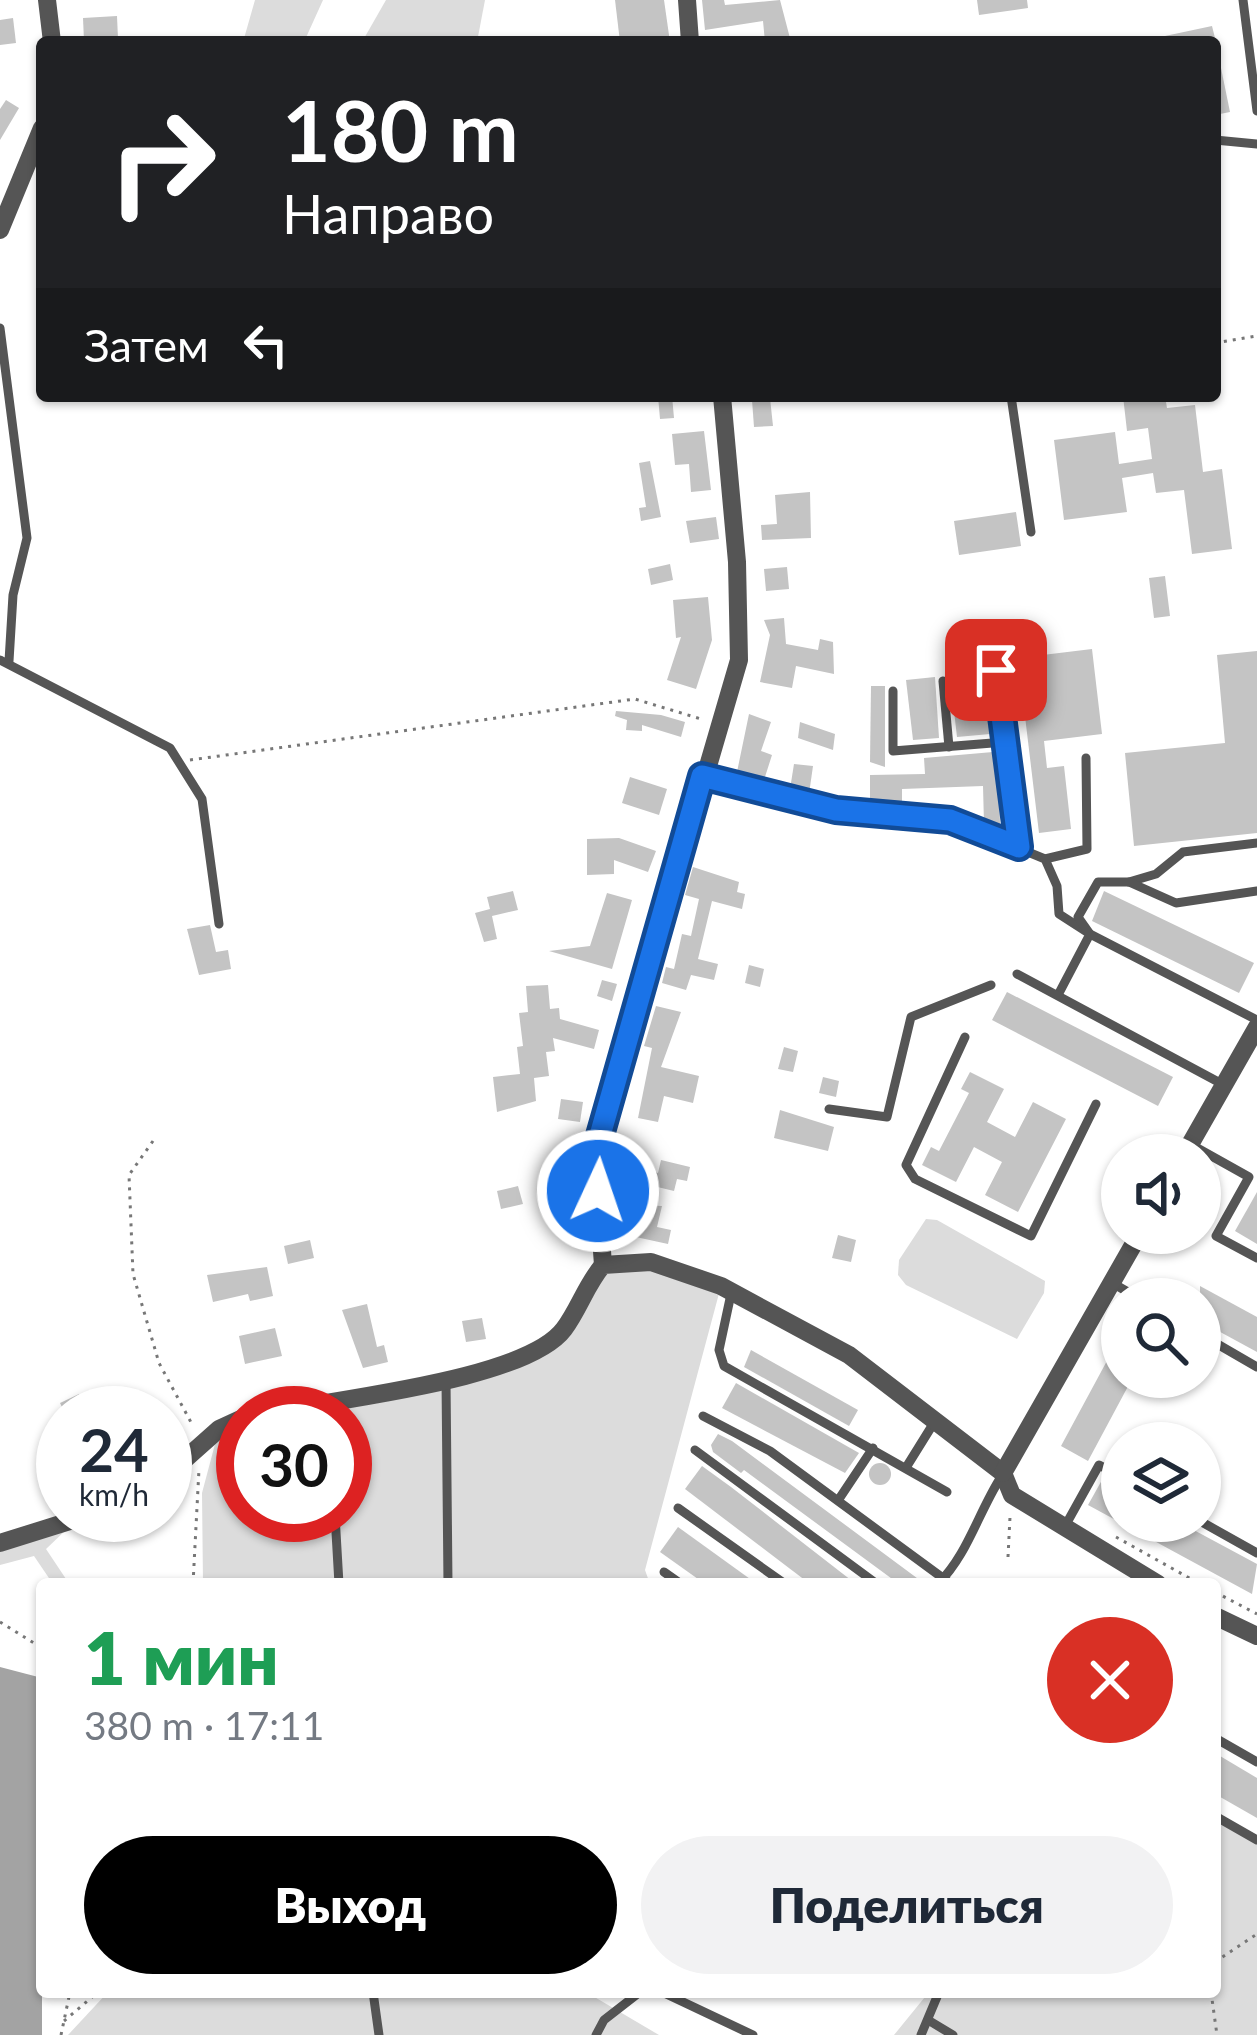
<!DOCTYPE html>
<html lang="ru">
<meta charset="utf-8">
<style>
:root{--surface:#fff;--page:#f2f2f3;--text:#1f2937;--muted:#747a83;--accent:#000}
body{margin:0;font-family:Lato,sans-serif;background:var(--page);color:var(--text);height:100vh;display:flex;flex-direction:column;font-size:45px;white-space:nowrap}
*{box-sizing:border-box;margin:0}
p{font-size:39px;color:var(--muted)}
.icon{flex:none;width:66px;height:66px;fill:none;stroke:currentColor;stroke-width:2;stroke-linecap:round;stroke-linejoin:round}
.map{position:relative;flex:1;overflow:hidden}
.panel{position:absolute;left:36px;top:1578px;width:1185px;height:420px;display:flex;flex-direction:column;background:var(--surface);border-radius:12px;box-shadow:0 3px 9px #0004}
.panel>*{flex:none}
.banner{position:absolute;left:36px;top:36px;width:1185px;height:366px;border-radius:12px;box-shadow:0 3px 9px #0004;background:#202124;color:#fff;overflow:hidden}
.controls{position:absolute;left:1101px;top:1134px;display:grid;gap:24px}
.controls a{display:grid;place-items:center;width:120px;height:120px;border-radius:50%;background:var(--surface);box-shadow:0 3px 9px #0004;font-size:60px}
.speed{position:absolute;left:36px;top:1386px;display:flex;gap:24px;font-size:60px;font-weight:700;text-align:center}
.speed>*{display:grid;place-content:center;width:156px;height:156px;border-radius:50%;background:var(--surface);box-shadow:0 3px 9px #0004;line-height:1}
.speed small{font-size:30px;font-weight:400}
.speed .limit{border:18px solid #d22;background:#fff;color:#111}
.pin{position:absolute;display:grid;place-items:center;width:102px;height:102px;color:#fff;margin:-51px;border-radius:24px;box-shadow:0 6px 18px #0006}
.me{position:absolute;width:132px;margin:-66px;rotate:3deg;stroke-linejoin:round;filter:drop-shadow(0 0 9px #0008)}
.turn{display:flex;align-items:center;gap:42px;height:252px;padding:0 48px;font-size:54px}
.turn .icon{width:156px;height:156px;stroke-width:2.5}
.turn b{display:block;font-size:84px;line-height:102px}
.then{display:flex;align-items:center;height:114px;padding:0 48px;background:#0003;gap:24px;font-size:45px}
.round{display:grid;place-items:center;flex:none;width:126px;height:126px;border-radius:63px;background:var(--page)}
.summary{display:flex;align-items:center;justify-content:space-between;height:204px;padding:0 48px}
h1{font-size:72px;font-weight:800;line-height:90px;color:#1e9e55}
.cta{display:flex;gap:24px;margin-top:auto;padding:24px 48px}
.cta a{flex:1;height:138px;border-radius:72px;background:var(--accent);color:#fff;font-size:48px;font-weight:800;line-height:138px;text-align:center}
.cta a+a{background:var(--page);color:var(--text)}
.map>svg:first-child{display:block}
</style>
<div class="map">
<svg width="1257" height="2035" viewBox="0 0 1257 2035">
<rect width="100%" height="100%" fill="#fff"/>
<g fill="#dcdcdc">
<polygon points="255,0 323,0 304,42 243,42"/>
<polygon points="386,0 485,0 477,42 362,42"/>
<polygon points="926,1219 937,1220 1045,1281 1044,1293 1017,1339 906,1285 898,1275 899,1260"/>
<polygon points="651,1262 721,1286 645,1570 650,1584 203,1584 202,1493 219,1429 243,1418 243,1515 345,1515 345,1413 269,1413 533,1355 603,1265"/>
<polygon points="68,1528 46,1549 68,1582 53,1584 34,1556 0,1565 0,1551"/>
<polygon points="1215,1816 1257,1840 1257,2035 894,2035 929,1992 1215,1992"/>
<polygon points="108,1992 586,1992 659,2035 68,2035"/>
</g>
<polygon fill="#a3a3a3" points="0,1667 42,1678 42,2035 0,2035"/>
<g fill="#c4c4c4">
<polygon points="615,0 664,0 670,42 620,42"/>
<polygon points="702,0 724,0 725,5 780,0 791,42 765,42 763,21 705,30"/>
<polygon points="977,0 1027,0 1028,8 979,15"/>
<polygon points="117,16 118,39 84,41 83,18"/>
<polygon points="13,18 16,43 0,45 0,20"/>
<polygon points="1212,26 1216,42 1166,42 1165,36"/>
<polygon points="1221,68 1230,112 1215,115 1215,69"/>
<polygon points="6,100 19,108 0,140 0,109"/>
<polygon points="658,396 672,396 674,418 660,419"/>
<polygon points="1123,396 1165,396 1167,408 1195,405 1203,472 1222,469 1232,549 1192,554 1184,490 1156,493 1153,473 1122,478 1127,512 1064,520 1054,440 1115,432 1119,464 1152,459 1148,428 1127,431"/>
<polygon points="770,398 773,426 754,427 752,400"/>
<polygon points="704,431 711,490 691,492 689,464 675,465 672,434"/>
<polygon points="650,461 661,517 641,521 639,508 646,507 639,463"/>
<polygon points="810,492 811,538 762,540 761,525 777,524 775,495"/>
<polygon points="1016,512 1021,546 959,555 954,521"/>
<polygon points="716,517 719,539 690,543 686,521"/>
<polygon points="670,564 673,580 651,585 648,569"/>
<polygon points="787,567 789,589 766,591 764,569"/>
<polygon points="1165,576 1170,616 1154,618 1149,578"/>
<polygon points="708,597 712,640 696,689 667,680 681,637 676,638 673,600"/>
<polygon points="784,618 786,644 818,650 820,639 833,642 834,674 796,666 792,688 760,682 770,635 764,620"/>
<polygon points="1092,649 1102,734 1044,741 1047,768 1064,766 1071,829 1039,833 1018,658"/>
<polygon points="1257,651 1257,833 1134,846 1125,753 1225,743 1217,655"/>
<polygon points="981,672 990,734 957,737 950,676"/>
<polygon points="935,677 939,738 913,740 906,680"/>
<polygon points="871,686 885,686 885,767 870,762"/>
<polygon points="616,711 661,715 685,722 681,737 642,725 642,731 626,730 627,720 615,716"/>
<polygon points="749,714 771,722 761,751 772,755 764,780 737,772"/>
<polygon points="800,722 835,734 833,750 798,738"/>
<polygon points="993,752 998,755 1000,824 984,824 983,786 902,789 902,807 870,804 870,775 925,774 924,758"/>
<polygon points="794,764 813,766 809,794 790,789"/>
<polygon points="630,777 667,789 659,815 622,803"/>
<polygon points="619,838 656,851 648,872 614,860 614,874 587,875 587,839"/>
<polygon points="693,867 739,882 737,892 745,894 742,909 712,901 698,959 718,964 714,980 691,975 686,990 662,983 666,967 674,969 682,934 691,936 699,899 685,895"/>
<polygon points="513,891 518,910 492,916 497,939 484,942 475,913 490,909 487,897"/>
<polygon points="1104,891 1254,963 1239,993 1092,921"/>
<polygon points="607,893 632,900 612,969 549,951 590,946"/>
<polygon points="210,925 216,952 228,950 231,969 199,975 187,929"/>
<polygon points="749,965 764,969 760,987 745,983"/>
<polygon points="602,980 617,984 612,1001 597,996"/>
<polygon points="548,985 550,1009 559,1008 560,1019 599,1030 594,1049 553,1038 555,1051 546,1052 549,1076 534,1078 536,1101 497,1112 493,1077 520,1074 517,1047 523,1046 519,1013 528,1012 526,986"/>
<polygon points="1007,992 1173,1077 1158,1106 992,1020"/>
<polygon points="656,1006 681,1012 661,1067 699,1076 693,1103 664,1096 658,1122 638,1118 652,1048 644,1046"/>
<polygon points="784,1047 798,1051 793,1072 778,1069"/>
<polygon points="970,1072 1004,1089 987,1122 1015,1137 1033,1102 1066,1119 1018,1212 985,1195 1002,1162 974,1147 956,1182 922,1165 931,1147 939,1151 969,1093 961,1089"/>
<polygon points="823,1077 839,1081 836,1097 819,1093"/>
<polygon points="561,1099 583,1102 580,1122 558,1119"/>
<polygon points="780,1110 834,1127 828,1151 774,1138"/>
<polygon points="661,1160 690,1167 687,1181 677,1179 674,1191 641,1183 644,1169 658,1173"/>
<polygon points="558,1171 571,1172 566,1226 547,1224"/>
<polygon points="518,1186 523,1204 501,1209 497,1191"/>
<polygon points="1257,1192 1257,1244 1235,1231"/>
<polygon points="624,1204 662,1206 657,1227 671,1230 668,1244 622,1234"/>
<polygon points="838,1235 856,1240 851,1262 832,1258"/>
<polygon points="310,1240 314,1258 288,1264 284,1246"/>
<polygon points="267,1267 273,1296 250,1301 248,1294 213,1302 207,1275"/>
<polygon points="1200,1286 1257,1317 1257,1352 1200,1321"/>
<polygon points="367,1304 377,1347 384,1345 388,1362 363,1368 342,1310"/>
<polygon points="482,1318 486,1339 466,1342 462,1321"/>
<polygon points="275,1328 282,1356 245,1364 239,1336"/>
<polygon points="1122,1333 1122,1377 1133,1377 1088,1461 1061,1446"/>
<polygon points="751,1350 858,1410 849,1426 744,1367"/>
<polygon points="736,1383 859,1453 845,1473 722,1408"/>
<polygon points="79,1394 89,1413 65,1413 60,1403"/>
<polygon points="718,1434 732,1441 925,1584 899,1584 744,1470 741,1473 713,1452 711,1445"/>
<circle cx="880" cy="1474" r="11"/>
<polygon points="702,1466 731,1487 856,1584 810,1584 685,1489"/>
<polygon points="1102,1480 1122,1491 1122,1521 1177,1521 1257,1564 1252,1594 1088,1505"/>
<polygon points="678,1527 757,1584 705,1584 660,1552"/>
<polygon points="1215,1753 1257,1778 1257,1818 1215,1794"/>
</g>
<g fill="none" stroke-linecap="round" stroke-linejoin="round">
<g stroke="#777" stroke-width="3" stroke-dasharray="3 6" stroke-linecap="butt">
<polyline points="1215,343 1257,336"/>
<polyline points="190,760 635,699 701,719"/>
<polyline points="153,1141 129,1175 133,1274 159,1363 193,1426"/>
<polyline points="1116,1537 1200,1584"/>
<polyline points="1008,1557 1010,1517"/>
<polyline points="193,1584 199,1469"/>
<polyline points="1215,1592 1257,1614"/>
<polyline points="0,1622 42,1648"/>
<polyline points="1215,1962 1257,1934"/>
<polyline points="1211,1992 1217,2035"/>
<polyline points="64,2021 98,1992"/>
<polyline points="61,2035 70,1992"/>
</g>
<g stroke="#555" stroke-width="9">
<polyline points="1243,0 1257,111"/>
<polyline points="1215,140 1257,144"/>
<polyline points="0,328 27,538 13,595 9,661"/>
<polyline points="1011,396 1031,532"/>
<polyline points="0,660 170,748 202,799 219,924"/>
<polyline points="996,670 1019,847"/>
<polyline points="943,681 949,747"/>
<polyline points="893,691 893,751 1005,742"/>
<polyline points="704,777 836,810 950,820 1045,859 1057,886 1059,914 1090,934 1058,995"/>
<polyline points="1045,859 1087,849 1086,758"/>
<polyline points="1129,882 1156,874 1183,852 1257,843"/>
<polyline points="1257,891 1176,903 1129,882 1098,882 1078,917 1090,934 1257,1020"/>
<polyline points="1017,974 1224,1085"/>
<polyline points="965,1037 906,1165 915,1179 1031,1236 1096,1104"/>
<polyline points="829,1109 887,1117 911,1017 991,985"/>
<polyline points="1190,1144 1249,1177 1216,1236 1257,1258"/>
<polyline points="1114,1284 1140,1299"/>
<polyline points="731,1294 719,1350 724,1366 947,1492"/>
<polyline points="1200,1334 1257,1367"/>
<polyline points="446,1380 448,1584"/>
<polyline points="703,1416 770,1451 951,1584"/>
<polyline points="695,1450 877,1584"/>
<polyline points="907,1466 935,1421"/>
<polyline points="839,1499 873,1448"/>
<polyline points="678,1508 785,1584"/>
<polyline points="335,1515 339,1584"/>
<polyline points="1200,1521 1257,1553"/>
<polyline points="1064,1528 1099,1465 1122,1477"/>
<polyline points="664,1572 681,1584"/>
<path d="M938 1584C968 1554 978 1513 1001 1477"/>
<polyline points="1215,1738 1257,1762"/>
<polyline points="1215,1816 1257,1840"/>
<polyline points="373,1992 379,2035"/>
<polyline points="662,1992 753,2035"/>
<polyline points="928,2020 953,2035"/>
<polyline points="596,2035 604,2020 640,1992"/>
<polyline points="921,2035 939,1992"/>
</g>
<g stroke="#555" stroke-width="18">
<polyline points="47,0 52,42"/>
<polyline points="687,0 690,42"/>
<polyline points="0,230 42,128"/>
<polyline points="1184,1155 1257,1027"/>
<polyline points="603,1265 595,1153 739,660 737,562 722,396"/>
<path d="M269 1413C335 1399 526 1380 564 1329 579 1309 586 1285 603 1265L651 1262 721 1286 849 1355 1003 1473 1012 1495 1158 1584"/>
<polyline points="1003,1473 1140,1233"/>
<polyline points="165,1477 219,1429 243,1418"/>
<polyline points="0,1543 89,1515"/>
<polyline points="1215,1616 1257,1636"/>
</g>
</g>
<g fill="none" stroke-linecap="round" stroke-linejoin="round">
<defs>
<polyline id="route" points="598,1191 595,1153 702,776 836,810 950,820 1019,847 996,670"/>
</defs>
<use href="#route" stroke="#114b97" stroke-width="30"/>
<use href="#route" stroke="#1a73e8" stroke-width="21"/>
</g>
</svg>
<div class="controls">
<a><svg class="icon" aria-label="sound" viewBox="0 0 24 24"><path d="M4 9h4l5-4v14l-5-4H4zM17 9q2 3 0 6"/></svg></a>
<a><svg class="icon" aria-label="search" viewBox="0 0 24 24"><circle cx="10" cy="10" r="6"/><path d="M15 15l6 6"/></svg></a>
<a><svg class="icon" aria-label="layers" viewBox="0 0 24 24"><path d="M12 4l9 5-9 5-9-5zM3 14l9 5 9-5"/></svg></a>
</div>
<div class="speed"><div>24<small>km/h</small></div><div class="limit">30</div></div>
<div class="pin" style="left:996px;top:670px;background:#d93025"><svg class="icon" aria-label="arrive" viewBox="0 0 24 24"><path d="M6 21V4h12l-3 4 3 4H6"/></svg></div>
<svg class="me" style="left:598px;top:1191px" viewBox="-20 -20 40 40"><circle r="17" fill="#1a73e8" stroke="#fff" stroke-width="3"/><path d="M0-11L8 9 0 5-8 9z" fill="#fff"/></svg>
<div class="banner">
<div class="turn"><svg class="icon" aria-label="right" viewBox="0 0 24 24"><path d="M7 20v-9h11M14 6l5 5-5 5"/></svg><div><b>180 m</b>Направо</div></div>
<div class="then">Затем<svg class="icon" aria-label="left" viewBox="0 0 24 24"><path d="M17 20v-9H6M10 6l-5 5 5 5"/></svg></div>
</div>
<section class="panel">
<div class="summary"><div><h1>1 мин</h1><p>380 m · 17:11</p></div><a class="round" style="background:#d93025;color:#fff"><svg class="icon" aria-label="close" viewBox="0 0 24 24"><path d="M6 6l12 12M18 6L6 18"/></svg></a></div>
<div class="cta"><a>Выход</a><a>Поделиться</a></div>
</section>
</div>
